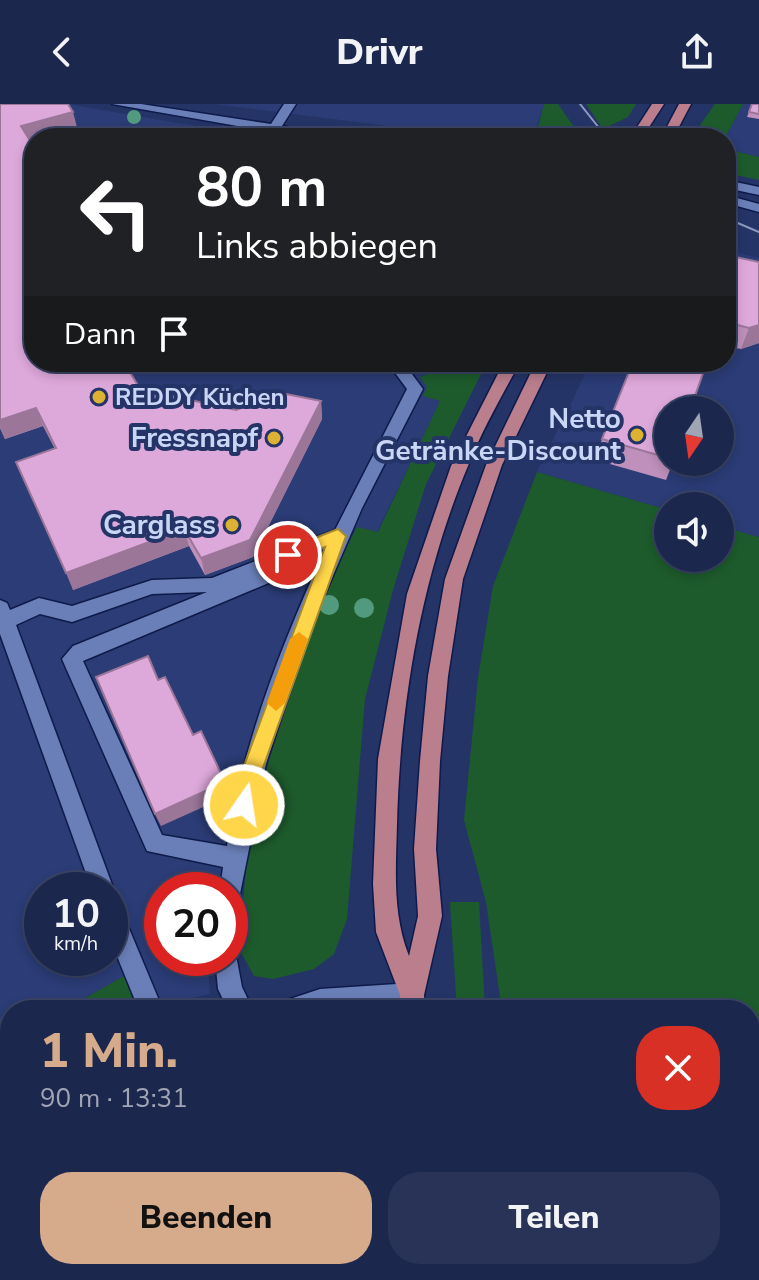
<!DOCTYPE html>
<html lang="de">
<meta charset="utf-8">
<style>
:root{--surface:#1c274d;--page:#293357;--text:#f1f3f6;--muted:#a0a5b6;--line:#3a4465;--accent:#d6ab8b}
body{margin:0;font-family:"Nunito Sans",sans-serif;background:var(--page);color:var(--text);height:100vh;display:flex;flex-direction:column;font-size:30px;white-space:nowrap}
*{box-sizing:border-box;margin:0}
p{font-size:26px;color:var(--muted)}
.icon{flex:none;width:44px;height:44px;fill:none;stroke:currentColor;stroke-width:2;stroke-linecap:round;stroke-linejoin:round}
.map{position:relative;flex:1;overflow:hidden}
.panel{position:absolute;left:0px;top:896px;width:760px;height:280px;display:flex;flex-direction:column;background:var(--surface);border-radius:32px 32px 0 0;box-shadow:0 4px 12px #0003,0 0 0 2px var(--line)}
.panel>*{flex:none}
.banner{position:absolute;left:24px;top:24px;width:712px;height:244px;border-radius:32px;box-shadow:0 4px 12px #0003,0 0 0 2px var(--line);background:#202124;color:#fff;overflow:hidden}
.needle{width:52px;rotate:193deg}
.tools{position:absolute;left:654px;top:292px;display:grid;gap:16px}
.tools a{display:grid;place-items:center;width:80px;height:80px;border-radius:50%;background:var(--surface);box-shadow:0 4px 12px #0003,0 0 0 2px var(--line);font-size:40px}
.speed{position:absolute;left:24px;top:768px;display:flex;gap:16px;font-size:40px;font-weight:700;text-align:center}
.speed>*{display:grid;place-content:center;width:104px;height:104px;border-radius:50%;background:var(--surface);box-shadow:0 4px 12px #0003,0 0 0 2px var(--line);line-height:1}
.speed small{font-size:20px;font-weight:400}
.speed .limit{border:12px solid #d22;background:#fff;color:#111}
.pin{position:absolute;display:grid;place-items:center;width:68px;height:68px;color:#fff;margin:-34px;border:4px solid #fff;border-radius:50%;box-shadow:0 2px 8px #0007}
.me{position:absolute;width:88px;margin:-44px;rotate:13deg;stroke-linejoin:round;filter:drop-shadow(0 0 6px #0008)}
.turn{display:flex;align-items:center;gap:28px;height:168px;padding:0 40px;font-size:36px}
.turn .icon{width:104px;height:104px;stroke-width:2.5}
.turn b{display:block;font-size:56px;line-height:68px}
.then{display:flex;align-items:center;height:76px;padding:0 40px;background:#0003;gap:16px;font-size:30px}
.round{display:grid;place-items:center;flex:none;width:84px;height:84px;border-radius:32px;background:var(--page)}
.summary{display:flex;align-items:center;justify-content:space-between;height:136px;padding:0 40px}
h1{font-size:48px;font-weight:800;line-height:60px;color:var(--accent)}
.button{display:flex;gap:16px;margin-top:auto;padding:16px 40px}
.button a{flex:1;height:92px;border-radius:32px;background:var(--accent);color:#111;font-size:32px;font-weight:800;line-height:92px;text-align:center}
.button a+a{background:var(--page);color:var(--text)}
header{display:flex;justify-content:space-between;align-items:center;height:104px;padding:0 40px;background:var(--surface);font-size:36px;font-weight:800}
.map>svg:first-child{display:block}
</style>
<header><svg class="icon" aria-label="back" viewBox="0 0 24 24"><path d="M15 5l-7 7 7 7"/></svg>Drivr<svg class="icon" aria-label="share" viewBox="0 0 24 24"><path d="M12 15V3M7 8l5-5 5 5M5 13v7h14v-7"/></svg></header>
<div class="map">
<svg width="759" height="1176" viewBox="0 0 759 1176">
<rect width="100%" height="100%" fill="#253467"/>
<g fill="#2b3c76" fill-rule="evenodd">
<path d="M0 0H68L265 34H34V258H463L420 273 441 296 377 428 357 424 316 449 240 678 220 786H162V854H207L210 890 157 902 130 869 74 900 75 906H10V1166H160L163 1176H0ZM42 786H110V854H42Z"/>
<polygon points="214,0 544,0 534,32 527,34 482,34"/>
<polygon points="743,0 759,0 759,53 726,45 725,34"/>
<path d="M726 146 759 154V433L720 422V402H668V406L537 368 591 258H726ZM668 306H720V358H668Z"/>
</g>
<g fill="#1d5b2c">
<polygon points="544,0 558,0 581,33 535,34"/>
<polygon points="586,0 636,0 628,13 603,25"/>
<polygon points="715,0 743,0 725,34 691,34"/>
<polygon points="726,45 759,53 759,76 726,69"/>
<polygon points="463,258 487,258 426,380 393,486 365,595 347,815 334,850 314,865 273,875 254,872 239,845 247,753 263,674 329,476 357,423 378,428 440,297 423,292 427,283 420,273"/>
<polygon points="537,368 668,406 668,454 720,454 720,422 759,433 759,1176 558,1176 554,1166 750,1166 750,906 502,906 486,798 464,716 478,574 493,482"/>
<polygon points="450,798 479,798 485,906 457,906"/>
<polygon points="124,872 140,906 75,906 73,901"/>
<polygon points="160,1166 386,1166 387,1176 163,1176"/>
</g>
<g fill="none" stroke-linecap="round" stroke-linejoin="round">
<defs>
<g id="minor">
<polygon points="112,0 141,0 271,20 284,0 296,0 282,22 342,34 312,34 277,28 273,34 263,34 266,27"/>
<polygon points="726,76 759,83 759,91 726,84"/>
<polygon points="726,91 759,100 759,108 726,99"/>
<path d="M387 258H403L423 285 362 404 308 530 266 660 238 800 230 803V786H220L223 763 147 747 62 555 73 542 207 488 152 490 72 518 40 510 16 521 114 786 110 794V786H92L0 530V496L7 499 10 506 39 494 72 502 152 476 212 474 335 426 407 285ZM326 444C282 538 243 639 227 742L162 731 83 557 271 478 273 473 268 467Z"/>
<polygon points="110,795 118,798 163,906 139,906 110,835"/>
<polygon points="230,843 235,846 242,883 253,906 228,906 218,885 215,854 230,854"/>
<polygon points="412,879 421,882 424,891 421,900 412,903 281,906 284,897 320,885"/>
<polygon points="0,1136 10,1140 10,1166 18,1166 21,1176 0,1176"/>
</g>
<g id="major">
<polygon points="652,0 664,0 642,34 630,34"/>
<polygon points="679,0 691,0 673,34 661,34"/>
<path d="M504 258H520C502 292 482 326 468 362 421 473 400 600 397 720 396 765 392 809 409 852L418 812 414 745 420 657 428 572 445 475 486 361 536 258H552L502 361 463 475 448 572 440 657 436 745 442 812 424 891 425 906H401L400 891 376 828 373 780 378 655 407 490 451 362Z"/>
<polygon points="432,1166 460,1166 461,1176 433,1176"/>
</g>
</defs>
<use href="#minor" stroke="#0e1a4a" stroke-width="3"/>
<use href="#major" stroke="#0e1a4a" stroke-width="3"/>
<use href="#minor" fill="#6a7fb8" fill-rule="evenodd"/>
<use href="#major" fill="#ba7e8d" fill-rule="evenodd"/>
<g stroke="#8d9ac1" stroke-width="2">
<polyline points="580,0 607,34"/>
<polyline points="726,114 759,128"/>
</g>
</g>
<g fill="#529a7d">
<circle cx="134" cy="13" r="7"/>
<circle cx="329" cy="501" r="10"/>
<circle cx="364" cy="504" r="10"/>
</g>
<g fill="#be90bb">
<polygon points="0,0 78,27 50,34 34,34 34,38 31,39 34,258 140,285 236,306 321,297 322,315 253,453 205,471 189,442 73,486 55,345 43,322 5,335 0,324"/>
<polygon points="752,0 759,0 759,15 747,13"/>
<polygon points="726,151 759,239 741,245 726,242"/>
<polygon points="668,306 668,358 673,358 666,376 596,356 602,335"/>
</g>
<g fill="#9b7699">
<polygon points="73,8 78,27 50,34 34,34 34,38 26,40 21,22"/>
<polygon points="759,221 759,239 741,245 749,224"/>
<polygon points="321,297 322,315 253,453 205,471 201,454"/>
<polygon points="36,304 43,322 5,335 0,324 0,316"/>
<polygon points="184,425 189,442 73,486 66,469"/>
<polygon points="225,678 230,691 161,722 155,710"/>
</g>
<g fill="#dda8da" stroke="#9b7699" stroke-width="2">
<polygon points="0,0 68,0 73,8 21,22 34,43 34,258 124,258 140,285 236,306 281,289 321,297 250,436 201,454 184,425 66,469 16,358 56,344 36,304 0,316"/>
<polygon points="752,0 759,0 759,10 749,8"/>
<polygon points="726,151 759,158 759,221 749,224 726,218"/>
<polygon points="633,258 707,258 690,306 668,306 668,354 602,335"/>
<polygon points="148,552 158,576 165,573 193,631 201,627 225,678 155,710 96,573"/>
</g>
<polygon fill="#ffd54a" stroke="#a68a30" stroke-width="2" points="338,425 346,432 259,675 254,701 244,710 234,701 239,675 325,443 288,458 280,451 282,447"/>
<polygon fill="#f59e0b" points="299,528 308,535 285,599 276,607 267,599 290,535"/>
<g fill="#ddb133" stroke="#253467" stroke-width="3">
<circle cx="99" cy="293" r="8"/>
<circle cx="637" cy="331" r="8"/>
<circle cx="274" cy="334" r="8"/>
<circle cx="232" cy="421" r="8"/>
</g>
<g text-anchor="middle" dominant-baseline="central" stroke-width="8" stroke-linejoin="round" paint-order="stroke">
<g font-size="24" font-weight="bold" fill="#cad6f6" stroke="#253467" text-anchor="start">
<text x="115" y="293">REDDY Küchen</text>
</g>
<g font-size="28" font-weight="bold" fill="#cad6f6" stroke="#253467" text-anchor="end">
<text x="621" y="315">Netto<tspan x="621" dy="32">Getränke-Discount</tspan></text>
<text x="258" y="334">Fressnapf</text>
<text x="216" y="421">Carglass</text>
</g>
</g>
</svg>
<div class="tools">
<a><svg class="needle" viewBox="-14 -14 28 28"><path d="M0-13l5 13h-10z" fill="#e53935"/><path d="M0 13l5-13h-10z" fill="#a0a5b6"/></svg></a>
<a><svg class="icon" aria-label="sound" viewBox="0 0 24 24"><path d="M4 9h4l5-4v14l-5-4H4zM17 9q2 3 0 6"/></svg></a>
</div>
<div class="speed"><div>10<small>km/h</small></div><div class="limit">20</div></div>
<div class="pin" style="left:288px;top:451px;background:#d93025"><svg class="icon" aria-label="arrive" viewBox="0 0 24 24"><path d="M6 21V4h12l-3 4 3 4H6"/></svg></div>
<svg class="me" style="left:244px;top:701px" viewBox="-20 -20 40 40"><circle r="17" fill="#ffd54a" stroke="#fff" stroke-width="3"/><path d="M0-11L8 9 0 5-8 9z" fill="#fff"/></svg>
<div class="banner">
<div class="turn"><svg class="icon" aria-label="left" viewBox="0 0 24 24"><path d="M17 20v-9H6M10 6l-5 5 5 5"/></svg><div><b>80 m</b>Links abbiegen</div></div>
<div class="then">Dann<svg class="icon" aria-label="arrive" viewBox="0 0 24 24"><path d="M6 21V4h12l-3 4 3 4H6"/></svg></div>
</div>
<section class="panel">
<div class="summary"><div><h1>1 Min.</h1><p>90 m · 13:31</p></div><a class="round" style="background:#d93025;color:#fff"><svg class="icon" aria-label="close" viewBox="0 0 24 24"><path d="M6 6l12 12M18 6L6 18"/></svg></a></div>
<div class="button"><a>Beenden</a><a>Teilen</a></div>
</section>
</div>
